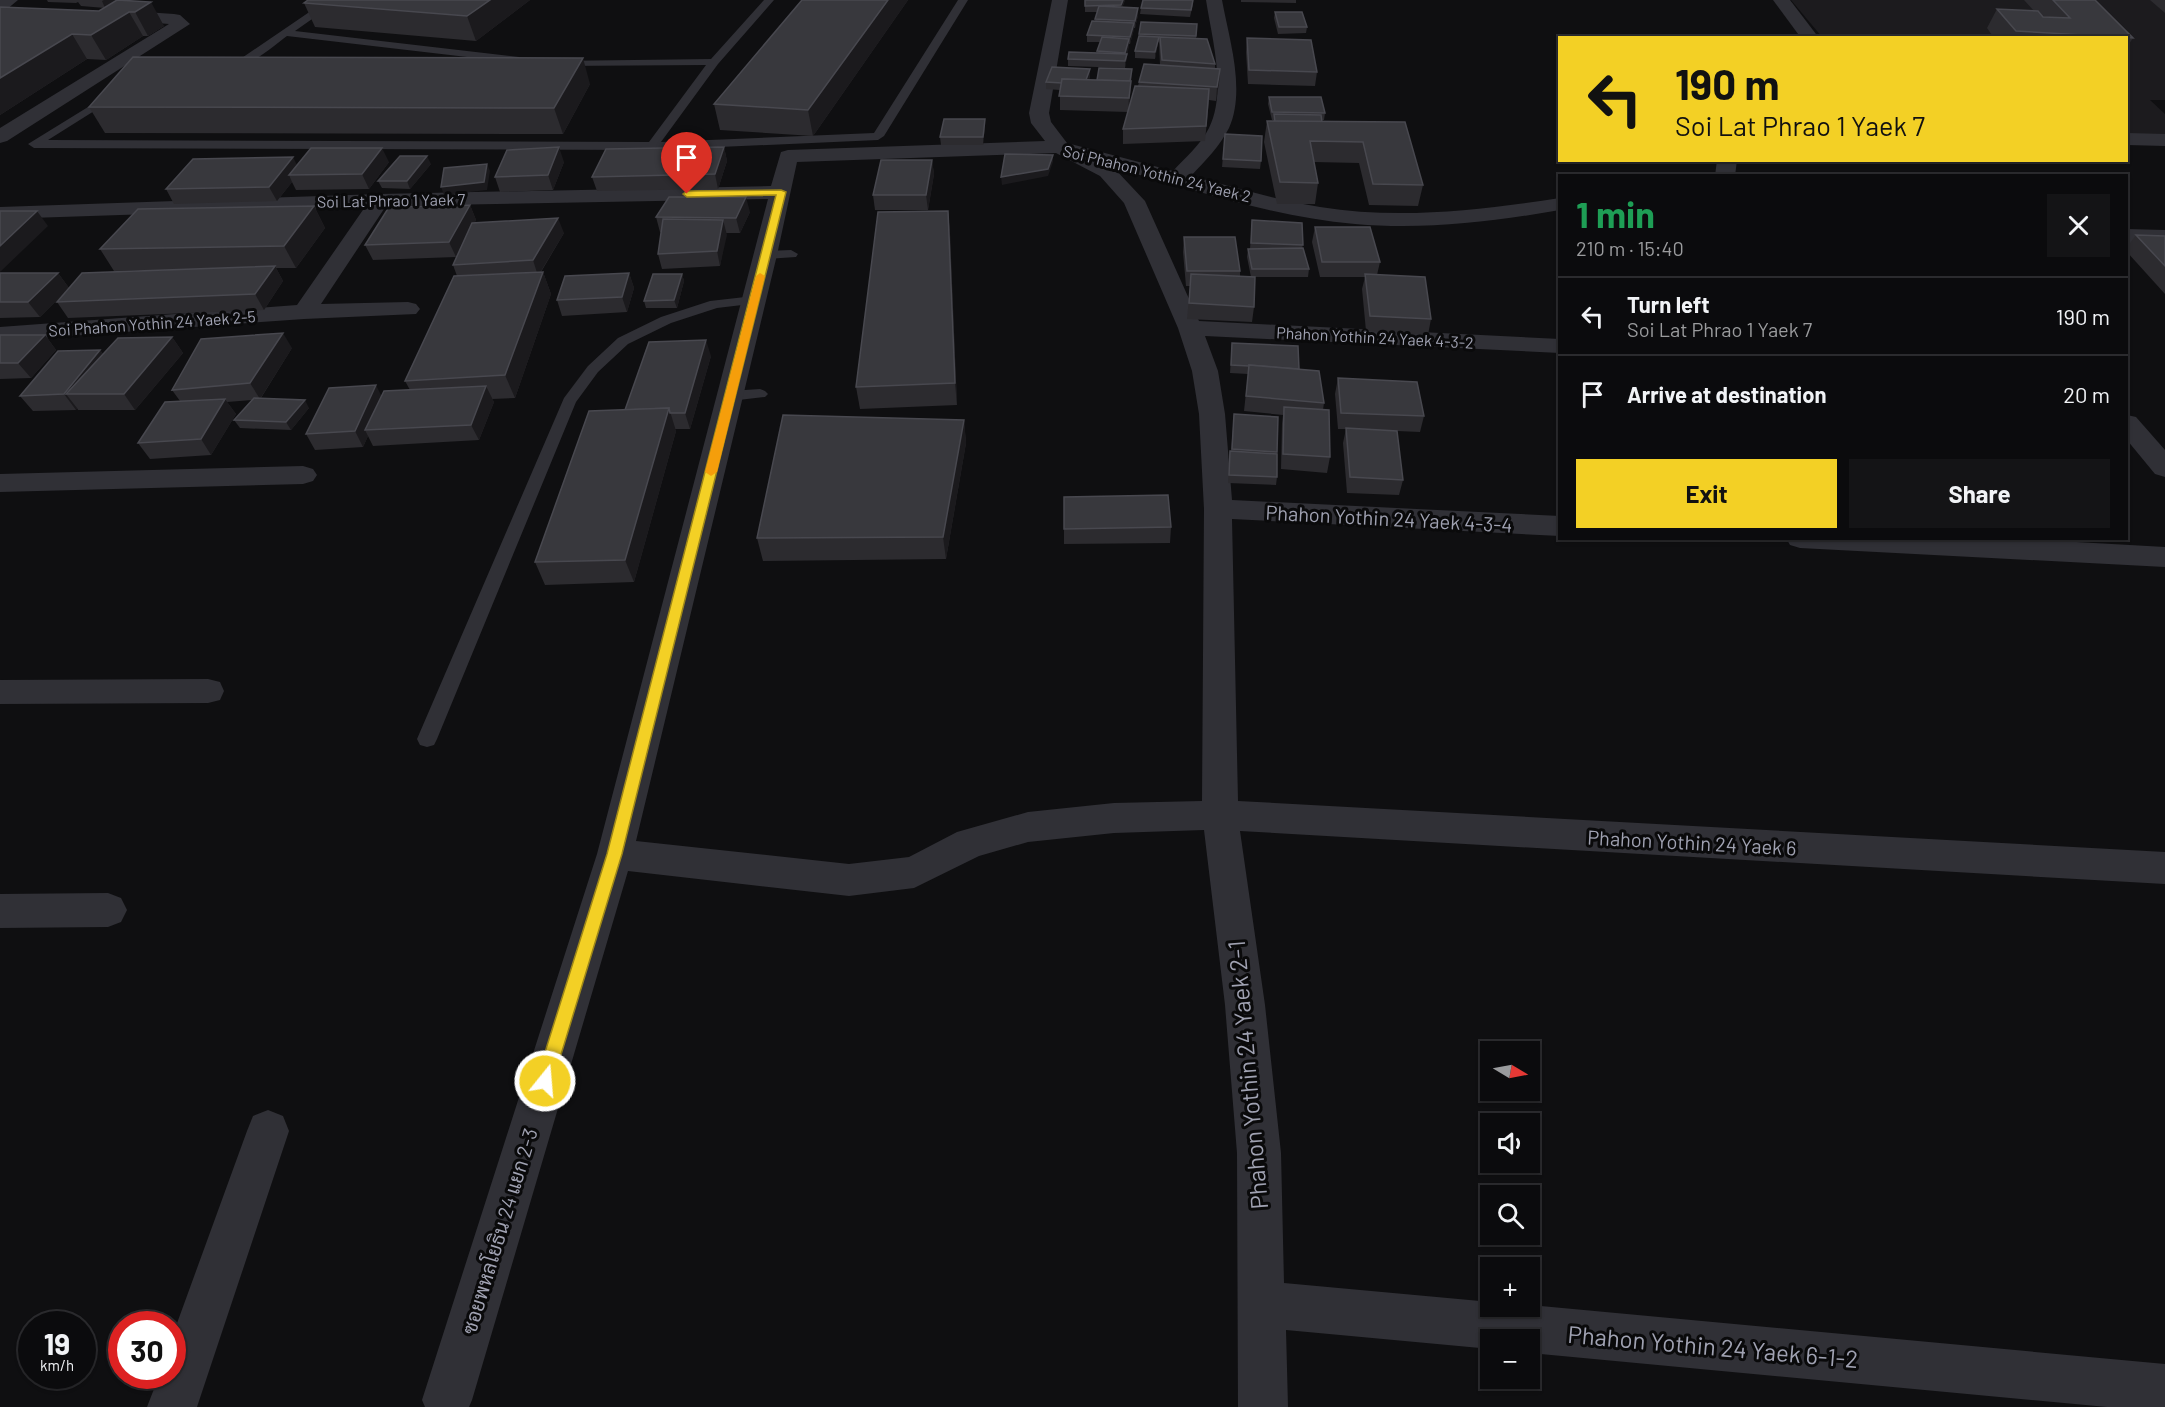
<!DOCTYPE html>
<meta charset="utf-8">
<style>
:root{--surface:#0b0b0d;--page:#141416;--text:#f1f3f6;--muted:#9a9b9d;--line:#2b2b2e;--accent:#f3d025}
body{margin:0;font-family:Barlow,Sarabun,sans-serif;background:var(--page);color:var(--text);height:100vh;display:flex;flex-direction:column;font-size:22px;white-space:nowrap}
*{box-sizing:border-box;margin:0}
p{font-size:20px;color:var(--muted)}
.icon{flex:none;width:33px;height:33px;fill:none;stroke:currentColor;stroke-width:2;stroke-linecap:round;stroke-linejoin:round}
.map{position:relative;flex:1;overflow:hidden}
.drawer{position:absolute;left:1558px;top:174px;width:570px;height:366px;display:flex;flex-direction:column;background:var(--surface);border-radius:0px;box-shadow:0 2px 4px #0004,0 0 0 2px var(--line)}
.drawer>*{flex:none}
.banner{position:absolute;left:1558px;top:36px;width:570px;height:126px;border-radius:0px;box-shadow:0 2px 4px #0004,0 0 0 2px var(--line);background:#f3d025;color:#111;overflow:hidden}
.needle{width:39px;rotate:100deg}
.tools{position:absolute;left:1480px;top:1041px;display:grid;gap:12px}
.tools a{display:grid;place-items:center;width:60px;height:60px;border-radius:0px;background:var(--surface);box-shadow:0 2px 4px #0004,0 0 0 2px var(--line);font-size:30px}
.speed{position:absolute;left:18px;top:1311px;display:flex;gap:12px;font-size:30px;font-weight:700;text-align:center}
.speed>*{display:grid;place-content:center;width:78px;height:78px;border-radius:50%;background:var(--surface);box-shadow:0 2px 4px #0004,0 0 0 2px var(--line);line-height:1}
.speed small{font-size:15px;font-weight:400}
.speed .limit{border:9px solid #d22;background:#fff;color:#111}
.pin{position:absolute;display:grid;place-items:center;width:51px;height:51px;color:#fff;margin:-62px -26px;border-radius:50% 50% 50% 0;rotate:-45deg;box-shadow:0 0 6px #0007}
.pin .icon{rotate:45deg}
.me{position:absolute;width:66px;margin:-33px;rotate:17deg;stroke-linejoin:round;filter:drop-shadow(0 0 4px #0008)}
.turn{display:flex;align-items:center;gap:21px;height:126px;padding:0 18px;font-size:27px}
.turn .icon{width:78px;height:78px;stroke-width:2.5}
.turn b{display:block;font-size:42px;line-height:51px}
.round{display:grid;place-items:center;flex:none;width:63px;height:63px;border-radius:0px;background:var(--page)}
.head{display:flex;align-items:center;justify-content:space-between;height:102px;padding:0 18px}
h1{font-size:36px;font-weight:700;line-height:45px;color:#1e9e55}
.button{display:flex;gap:12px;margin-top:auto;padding:12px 18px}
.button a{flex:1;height:69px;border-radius:0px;background:var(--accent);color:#111;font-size:24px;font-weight:700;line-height:69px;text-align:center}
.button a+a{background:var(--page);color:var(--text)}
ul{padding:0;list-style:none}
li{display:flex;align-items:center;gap:18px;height:78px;padding:0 18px;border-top:2px solid var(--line)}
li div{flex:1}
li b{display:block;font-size:22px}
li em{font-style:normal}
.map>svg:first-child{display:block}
</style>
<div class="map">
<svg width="2165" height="1407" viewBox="0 0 2165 1407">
<rect width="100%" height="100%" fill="#0f0f11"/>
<polygon fill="#1c1b1e" points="1791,0 2165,0 2165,100 2150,100 2165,114 2165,135 2127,135 2127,38 1822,37"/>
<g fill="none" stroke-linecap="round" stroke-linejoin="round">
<g fill="#303036" fill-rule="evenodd">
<path d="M327 0H339L295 31 528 58 533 61 528 64 287 36C272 47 237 79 220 65L225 62H236Z"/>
<polygon points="764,0 774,0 718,64 661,142 874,133 958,0 968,0 884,136 878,140 652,150 34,148 28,144 114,91 118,92 118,96 48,140 649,142 706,65 559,66 554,63 555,61 711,59"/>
<polygon points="791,250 798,254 796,257 766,259 759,255 766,251"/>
<polygon points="754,296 761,300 759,303 717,308 671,323 628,344 598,372 576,402 437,739 434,745 427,747 420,745 417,739 564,398 588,366 618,338 661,317 710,301"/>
<polygon points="760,389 765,391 768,394 765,397 730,401 722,396 730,391"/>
</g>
<g fill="#303036" fill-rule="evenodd">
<polygon points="0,0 18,0 6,10 0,11"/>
<path d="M1052 0H1068L1049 113 1051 122 1067 143 1173 171C1185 158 1201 144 1209 128 1227 91 1212 39 1206 0H1222C1229 39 1246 90 1229 128 1220 146 1205 161 1191 176 1234 187 1276 200 1320 207 1400 220 1481 210 1560 198V210C1492 222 1424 230 1355 224 1273 217 1193 189 1114 168L1145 201 1199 321 1560 339V353L1205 336 1218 371 1225 414 1232 500 1560 516V536L1232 519 1238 801 2165 852V884L1240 831 1265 1005 1281 1153 1284 1283 1491 1302V1306L1530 1305 2165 1364V1407H2107L1530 1353V1340H1491V1349L1286 1330 1288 1407H1238L1237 1153 1225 1005 1204 830 1114 833 1028 842 979 856 914 888 849 896 628 871 472 1400 469 1407H425L422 1400 597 854 768 199 386 206 321 304 408 302 416 304 420 309 416 314 304 319 0 341V327L297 305 365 207 0 219V207L380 194 771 186 781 152 788 150 1045 141 1031 123 1029 113ZM1056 153 1100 176 1124 203 1178 328 1192 371 1199 414 1204 509 1202 801 1114 803 1028 812 957 832 909 857 849 864 636 841 777 255 797 162Z"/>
<polygon points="1773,0 1790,0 1819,38 1801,38"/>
<polygon points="115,10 174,14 180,15 190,24 7,141 0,143 0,128 169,24 109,19 106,15 109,11"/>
<polygon points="2127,133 2165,134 2165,146 2127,145"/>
<polygon points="1717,160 1737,160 1735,176 1715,176"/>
<polygon points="2127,229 2165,230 2165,244 2127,243"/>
<polygon points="2127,415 2136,417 2165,450 2165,477 2155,474 2127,440"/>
<polygon points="303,466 313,469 317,475 313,481 303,484 0,492 0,474"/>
<polygon points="1786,538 2003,538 2165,547 2165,567 1800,548 1790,545"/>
<polygon points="208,679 220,682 224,691 220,700 208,703 0,704 0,680"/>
<polygon points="108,893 121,898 127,910 121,922 108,927 0,928 0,894"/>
<polygon points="268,1110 283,1116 289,1131 197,1407 147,1407 159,1376 172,1376 172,1337 247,1131 253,1116"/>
</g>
</g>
<g fill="#2c2b2f">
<polygon points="47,0 119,0 164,26 148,36 143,36 106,60 87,59 0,115 0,7 99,11 105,8 81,6 78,2 76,3 48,2"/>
<polygon points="308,0 530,0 476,41 315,27 304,3"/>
<polygon points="802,0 908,0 813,136 720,130 714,104"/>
<polygon points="1085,0 1125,0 1122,8 1138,15 1135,28 1134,28 1130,44 1129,44 1125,68 1068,66 1068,59 1097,53 1100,42 1087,42 1087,35 1095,21 1097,12 1085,12"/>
<polygon points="1241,0 1296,0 1296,3 1241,2"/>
<polygon points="2024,0 2095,0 2133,38 2127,47 2127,38 1994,38 1987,28 1997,9 2034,11"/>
<polygon points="2150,0 2165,0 2165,13"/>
<polygon points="1193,4 1190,17 1140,14 1141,8"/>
<polygon points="1275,12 1307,27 1306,33 1278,34 1274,18"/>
<polygon points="1197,24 1196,39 1215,64 1215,69 1220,69 1219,83 1216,101 1209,100 1205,141 1123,144 1123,129 1128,112 1060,110 1060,90 1046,89 1046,82 1090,69 1090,76 1089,80 1097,80 1132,69 1129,108 1138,86 1139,82 1160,65 1159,42 1158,42 1155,59 1135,58 1135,51 1139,34"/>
<polygon points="1247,38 1317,72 1315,86 1248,84 1246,52"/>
<polygon points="590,84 563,134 105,133 89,107"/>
<polygon points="1269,97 1325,113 1324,120 1322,120 1322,122 1405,122 1423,185 1418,206 1369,205 1359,163 1314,162 1318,183 1315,204 1277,204 1264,142 1267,121 1273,122 1273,120 1272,120 1268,104"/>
<polygon points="985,126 983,145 941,145 940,137"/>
<polygon points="1225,134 1261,161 1260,169 1222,167"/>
<polygon points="724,147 727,161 718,189 597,191 592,177"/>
<polygon points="932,160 934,174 928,210 875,210 873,195"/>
<polygon points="389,162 369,189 296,190 292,182 277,201 174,204 166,189 297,165"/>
<polygon points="564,162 553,190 500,192 495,177"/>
<polygon points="431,164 410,189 382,188 378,181"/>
<polygon points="470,205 476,220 475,222 564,233 541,272 543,272 551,294 515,398 492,399 494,402 479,440 373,446 368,436 363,447 315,450 306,434 382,395 410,390 405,381 457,276 453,265 456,257 373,260 365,245"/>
<polygon points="314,206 325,228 296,268 276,268 283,281 264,310 68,318 57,302 161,270 114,271 100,249"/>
<polygon points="948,211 950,233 957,405 860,409 856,387"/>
<polygon points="750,212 740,233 726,233 720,266 662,269 658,254 661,232 660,232 656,217"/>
<polygon points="1252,220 1303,245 1302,248 1309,269 1308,277 1253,277 1254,307 1252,322 1187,319 1190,286 1186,286 1183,252 1184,237 1240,271 1240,277 1251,277 1247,257 1248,249 1250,249"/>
<polygon points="1315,227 1380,262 1377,275 1431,319 1428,335 1366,331 1362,289 1365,277 1320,277 1312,242"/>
<polygon points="2136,235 2165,236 2165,294 2127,252 2127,247"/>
<polygon points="0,273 58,273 69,288 40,317 0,318"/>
<polygon points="629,273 634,288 627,312 562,316 557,300"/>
<polygon points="682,274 684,281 677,308 646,308 644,301"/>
<polygon points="0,335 45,335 56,350 31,378 0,379"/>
<polygon points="172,337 183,353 135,410 78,410 77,408 76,410 33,411 20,396 100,350 103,354"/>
<polygon points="1232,343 1299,369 1324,403 1323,410 1330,457 1327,473 1281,469 1282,423 1283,415 1244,411 1248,374 1230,373"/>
<polygon points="292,348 261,398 309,408 291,430 240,428 234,420 252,400 227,402 236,414 211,455 150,459 138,443 180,401 172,390"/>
<polygon points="711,356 690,429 675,429 676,431 634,582 545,585 535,562 625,410"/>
<polygon points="1338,378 1424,416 1420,432 1397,431 1403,480 1399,495 1347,493 1343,443 1346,429 1338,429 1335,394"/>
<polygon points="1234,414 1278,417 1277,477 1276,485 1228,483 1229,459 1230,451 1231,451"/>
<polygon points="964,420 966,443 946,559 763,561 757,538"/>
<polygon points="1064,497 1171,527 1170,543 1064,544"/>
</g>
<g fill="#1b1a1d">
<polygon points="104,0 119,0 105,8 102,1"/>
<polygon points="490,0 530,0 476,41 467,16"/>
<polygon points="888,0 908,0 813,136 808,110"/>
<polygon points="1123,0 1125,0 1121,12 1121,5"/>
<polygon points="151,2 164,26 148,36 135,12"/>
<polygon points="1138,8 1138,15 1135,28 1135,21"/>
<polygon points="129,12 143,36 106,60 91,35"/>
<polygon points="1134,23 1134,30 1130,44 1130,37"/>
<polygon points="72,34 87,59 0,115 0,78"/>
<polygon points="1159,37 1158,44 1155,59 1155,52"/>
<polygon points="1129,39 1129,46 1125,68 1125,53"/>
<polygon points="583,58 590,84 563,134 554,108"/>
<polygon points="1090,69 1090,76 1084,92 1084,85"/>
<polygon points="1132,69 1132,77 1128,112 1130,83"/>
<polygon points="1220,69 1219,83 1216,101 1217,87"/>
<polygon points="985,119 985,126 983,145 983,137"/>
<polygon points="559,147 564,162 553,190 548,175"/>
<polygon points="724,147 727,161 718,189 715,174"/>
<polygon points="382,148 389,162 369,189 362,174"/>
<polygon points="1053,155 1053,162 1048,176 1002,185 1001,177"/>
<polygon points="427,156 431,164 410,189 407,181"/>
<polygon points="293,157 300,171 289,175 292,182 277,201 269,187"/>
<polygon points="932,160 934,174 928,210 926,195"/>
<polygon points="487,164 490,171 487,190 444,195 441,187"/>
<polygon points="746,197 750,212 740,233 736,218"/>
<polygon points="470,205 476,220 456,257 449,242"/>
<polygon points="314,206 325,228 296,268 284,246"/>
<polygon points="37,211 48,226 0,272 0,246"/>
<polygon points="948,211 950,233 957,405 955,383"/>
<polygon points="558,218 564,233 538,276 533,260"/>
<polygon points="723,220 727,235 720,266 717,251"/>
<polygon points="275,266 283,281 264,310 255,294"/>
<polygon points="543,272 551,294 515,398 505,375"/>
<polygon points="58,273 69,288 40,317 28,302"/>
<polygon points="629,273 634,288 627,312 622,297"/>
<polygon points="682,274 684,281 677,308 674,300"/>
<polygon points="283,333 292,348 260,399 250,383"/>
<polygon points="45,335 56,350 31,378 18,363"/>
<polygon points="172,337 183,353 135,410 124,394"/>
<polygon points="706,340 711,356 690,429 685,413"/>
<polygon points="100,350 111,365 66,394 77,408 76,410 64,394"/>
<polygon points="376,385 384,401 365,430 368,436 363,447 355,431"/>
<polygon points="486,386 494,402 479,440 471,425"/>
<polygon points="225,399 236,414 211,455 201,439"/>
<polygon points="305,400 309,408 291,430 286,422"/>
<polygon points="669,408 676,431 634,582 625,560"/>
<polygon points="964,420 966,443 946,559 943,537"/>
</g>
<g fill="#38383d" stroke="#48484f" stroke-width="1.5">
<polygon points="117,0 151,2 135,12 129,12 91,35 72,34 0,78 0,7 99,11"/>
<polygon points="308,0 490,0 467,16 304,3"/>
<polygon points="802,0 888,0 808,110 714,104"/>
<polygon points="1085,0 1123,0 1121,5 1085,6"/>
<polygon points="1143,0 1193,0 1191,10 1141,8"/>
<polygon points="2053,0 2095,0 2133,38 2016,31 1997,9 2038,11 2043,17 2070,18"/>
<polygon points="1099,6 1138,8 1135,21 1095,19"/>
<polygon points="1275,12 1302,12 1307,27 1279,27"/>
<polygon points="1092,21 1134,23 1130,37 1087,35"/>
<polygon points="1141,22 1197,24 1196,36 1139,34"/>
<polygon points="1139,36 1159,37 1155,52 1135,51"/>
<polygon points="1102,37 1129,39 1125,53 1097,51"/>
<polygon points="1160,37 1207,39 1215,64 1162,60"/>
<polygon points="1247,38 1311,40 1317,72 1249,70"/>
<polygon points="1069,52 1127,54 1125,61 1068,59"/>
<polygon points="133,57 583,58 554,108 89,107"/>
<polygon points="1144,64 1220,69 1217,87 1139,82"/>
<polygon points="1052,67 1090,69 1086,80 1062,79 1062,83 1046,82"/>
<polygon points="1099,68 1132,69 1130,81 1097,80"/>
<polygon points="1062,79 1131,81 1129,98 1059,96"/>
<polygon points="1135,86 1209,89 1206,126 1123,129"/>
<polygon points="1269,97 1321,97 1325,113 1272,112"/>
<polygon points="1274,114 1321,115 1322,122 1275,122"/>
<polygon points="944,119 985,119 983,137 940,137"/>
<polygon points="1267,121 1405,122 1423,185 1373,184 1363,142 1310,141 1318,183 1280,182"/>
<polygon points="1225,134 1262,136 1261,161 1223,159"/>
<polygon points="559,147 548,175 495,177 507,150"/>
<polygon points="724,147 715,174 592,177 606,149"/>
<polygon points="311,148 382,148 362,174 289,175"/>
<polygon points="1005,154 1053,155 1048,169 1001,177"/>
<polygon points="400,156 427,156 407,181 378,181"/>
<polygon points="293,157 269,187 166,189 193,159"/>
<polygon points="881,160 932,160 926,195 873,195"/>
<polygon points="487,164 484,182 441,187 444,168"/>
<polygon points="669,197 746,197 736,218 656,217"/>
<polygon points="470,205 449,242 365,245 389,207"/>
<polygon points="314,206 284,246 100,249 138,209"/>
<polygon points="0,211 37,211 0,246"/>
<polygon points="948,211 955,383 856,387 878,212"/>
<polygon points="558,218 533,260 453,265 472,223"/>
<polygon points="663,219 723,220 717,251 658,254"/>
<polygon points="1252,220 1302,223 1303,245 1251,243"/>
<polygon points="1315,227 1370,227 1380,262 1322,262"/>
<polygon points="2136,235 2165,236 2165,266"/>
<polygon points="1184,237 1235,237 1240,271 1187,271"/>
<polygon points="1303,248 1309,269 1252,269 1248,249"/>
<polygon points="275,266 255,294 57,302 82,273"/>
<polygon points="543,272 505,375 405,381 454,276"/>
<polygon points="0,273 58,273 28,302 0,302"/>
<polygon points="629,273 622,297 557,300 565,276"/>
<polygon points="653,274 682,274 674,300 644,301"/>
<polygon points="1191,274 1255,277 1254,307 1189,303"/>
<polygon points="1365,274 1425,277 1431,319 1370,316"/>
<polygon points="283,333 250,383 172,390 201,339"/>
<polygon points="0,335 45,335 18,363 0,363"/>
<polygon points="172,337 124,394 66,394 118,338"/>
<polygon points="706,340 685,413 670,413 669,408 625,410 649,342"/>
<polygon points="1232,343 1298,346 1299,369 1249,365 1249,366 1231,365"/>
<polygon points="100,350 64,394 20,396 58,351"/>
<polygon points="1249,365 1319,371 1324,403 1246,396"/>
<polygon points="1338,378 1417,382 1424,416 1341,413"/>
<polygon points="376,385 355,431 306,434 329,388"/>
<polygon points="486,386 471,425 365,430 384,391"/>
<polygon points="254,398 305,400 286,422 234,420"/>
<polygon points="225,399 201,439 138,443 165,402"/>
<polygon points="1284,407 1329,410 1330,457 1283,454"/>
<polygon points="669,408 625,560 535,562 589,411"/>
<polygon points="1234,414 1278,417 1277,452 1232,449"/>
<polygon points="783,415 964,420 943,537 757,538"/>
<polygon points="1346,428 1397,431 1403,480 1350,477"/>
<polygon points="1230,451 1277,454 1277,477 1229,475"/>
<polygon points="1168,495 1171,527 1064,529 1064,497"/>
</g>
<polygon fill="#f3d025" stroke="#9e8718" stroke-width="1.5" points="781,190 786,192 622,854 553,1081 551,1087 545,1090 539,1087 536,1081 607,854 776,195 687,197 683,194 687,191"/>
<polygon fill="#f59e0b" points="760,273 765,276 717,472 711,476 705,472 756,276"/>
<g text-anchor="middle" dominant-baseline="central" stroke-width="6" stroke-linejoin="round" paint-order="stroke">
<g font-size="16" fill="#a0a2b2" stroke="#0a0a0b">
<text transform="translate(1157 173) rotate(14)">Soi Phahon Yothin 24 Yaek 2</text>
<text transform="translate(391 200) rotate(-1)">Soi Lat Phrao 1 Yaek 7</text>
<text transform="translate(152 323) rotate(-4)">Soi Phahon Yothin 24 Yaek 2-5</text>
<text transform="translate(1375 337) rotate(3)">Phahon Yothin 24 Yaek 4-3-2</text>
</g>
<g font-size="20" fill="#a0a2b2" stroke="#0a0a0b">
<text transform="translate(1389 518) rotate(3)">Phahon Yothin 24 Yaek 4-3-4</text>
<text transform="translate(1692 842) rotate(3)">Phahon Yothin 24 Yaek 6</text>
<text transform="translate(499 1231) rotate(-73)">ซอยพหลโยธิน 24 แยก 2-3</text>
</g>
<g font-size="24" fill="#a0a2b2" stroke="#0a0a0b">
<text transform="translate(1247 1075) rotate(-95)">Phahon Yothin 24 Yaek 2-1</text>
<text transform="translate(1713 1346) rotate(5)">Phahon Yothin 24 Yaek 6-1-2</text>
</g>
</g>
</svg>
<div class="tools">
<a><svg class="needle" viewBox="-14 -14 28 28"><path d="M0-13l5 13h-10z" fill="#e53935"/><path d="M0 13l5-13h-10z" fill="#9a9b9d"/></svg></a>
<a><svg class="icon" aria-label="sound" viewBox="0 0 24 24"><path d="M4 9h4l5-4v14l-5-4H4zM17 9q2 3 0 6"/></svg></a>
<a><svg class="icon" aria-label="search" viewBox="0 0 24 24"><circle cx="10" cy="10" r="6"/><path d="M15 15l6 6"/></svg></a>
<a>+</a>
<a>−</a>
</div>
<div class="speed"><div>19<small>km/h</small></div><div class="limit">30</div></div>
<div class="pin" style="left:687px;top:194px;background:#d93025"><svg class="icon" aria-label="arrive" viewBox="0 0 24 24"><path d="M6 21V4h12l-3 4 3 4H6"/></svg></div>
<svg class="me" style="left:545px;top:1081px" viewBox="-20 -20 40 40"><circle r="17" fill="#f3d025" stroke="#fff" stroke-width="3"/><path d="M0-11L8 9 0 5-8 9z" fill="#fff"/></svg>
<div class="banner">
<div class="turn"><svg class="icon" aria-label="left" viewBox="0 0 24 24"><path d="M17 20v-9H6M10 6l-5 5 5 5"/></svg><div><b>190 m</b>Soi Lat Phrao 1 Yaek 7</div></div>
</div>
<section class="drawer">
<div class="head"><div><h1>1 min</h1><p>210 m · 15:40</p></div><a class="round"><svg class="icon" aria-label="close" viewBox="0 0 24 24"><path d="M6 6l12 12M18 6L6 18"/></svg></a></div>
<ul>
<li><svg class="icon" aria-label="left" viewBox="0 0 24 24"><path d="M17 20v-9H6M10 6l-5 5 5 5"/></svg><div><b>Turn left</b><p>Soi Lat Phrao 1 Yaek 7</p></div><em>190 m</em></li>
<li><svg class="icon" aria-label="arrive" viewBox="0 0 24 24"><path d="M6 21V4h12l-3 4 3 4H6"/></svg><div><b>Arrive at destination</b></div><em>20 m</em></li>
</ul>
<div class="button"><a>Exit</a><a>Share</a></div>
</section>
</div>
